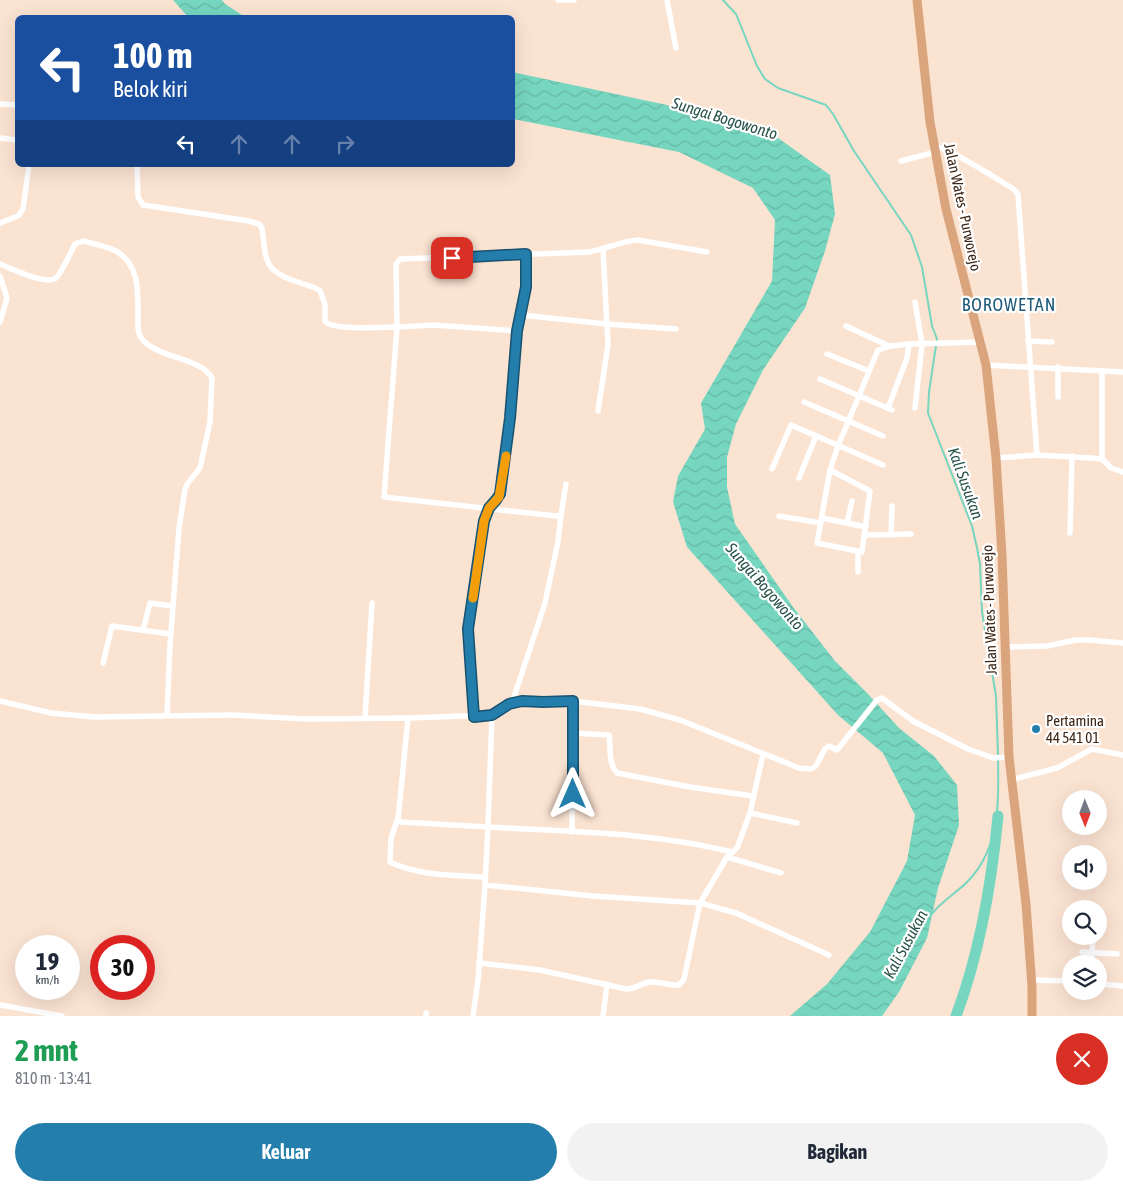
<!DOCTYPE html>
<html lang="id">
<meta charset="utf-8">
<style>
:root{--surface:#fff;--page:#f2f2f3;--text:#1f2937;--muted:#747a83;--accent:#247eac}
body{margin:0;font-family:"Asap Condensed",sans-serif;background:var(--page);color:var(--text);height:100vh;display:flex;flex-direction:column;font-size:19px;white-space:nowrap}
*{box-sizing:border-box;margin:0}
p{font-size:16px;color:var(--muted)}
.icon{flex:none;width:28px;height:28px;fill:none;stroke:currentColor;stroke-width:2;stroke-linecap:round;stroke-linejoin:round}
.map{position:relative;height:1016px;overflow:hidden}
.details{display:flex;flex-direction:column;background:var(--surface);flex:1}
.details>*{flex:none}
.hud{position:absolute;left:15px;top:15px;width:500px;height:152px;border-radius:8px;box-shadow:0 5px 20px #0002;background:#1a4fa0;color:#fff;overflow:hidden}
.needle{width:32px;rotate:179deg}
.buttons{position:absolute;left:1062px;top:790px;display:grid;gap:10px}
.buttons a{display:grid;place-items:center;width:45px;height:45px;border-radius:50%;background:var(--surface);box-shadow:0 5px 20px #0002;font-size:25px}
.speed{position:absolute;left:15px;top:935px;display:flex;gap:10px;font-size:25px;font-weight:700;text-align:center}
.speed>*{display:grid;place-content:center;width:65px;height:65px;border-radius:50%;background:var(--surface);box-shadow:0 5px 20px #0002;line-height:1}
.speed small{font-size:12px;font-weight:400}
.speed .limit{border:8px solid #d22;background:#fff;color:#111}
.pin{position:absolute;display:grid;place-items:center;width:42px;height:42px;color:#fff;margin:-21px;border-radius:10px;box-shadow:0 2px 8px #0006}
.me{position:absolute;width:55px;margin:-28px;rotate:0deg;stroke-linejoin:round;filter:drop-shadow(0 0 4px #0008)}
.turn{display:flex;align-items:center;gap:18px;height:105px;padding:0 15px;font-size:22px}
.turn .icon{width:65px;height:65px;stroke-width:2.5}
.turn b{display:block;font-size:35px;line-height:42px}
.lanes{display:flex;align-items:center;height:48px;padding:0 15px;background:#0003;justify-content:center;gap:25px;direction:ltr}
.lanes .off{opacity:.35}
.round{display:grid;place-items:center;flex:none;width:52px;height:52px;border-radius:26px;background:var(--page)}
.headline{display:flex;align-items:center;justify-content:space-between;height:85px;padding:0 15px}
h1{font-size:30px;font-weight:700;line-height:38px;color:#1e9e55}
.button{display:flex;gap:10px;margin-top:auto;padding:10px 15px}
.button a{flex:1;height:58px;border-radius:30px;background:var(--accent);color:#fff;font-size:20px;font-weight:700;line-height:58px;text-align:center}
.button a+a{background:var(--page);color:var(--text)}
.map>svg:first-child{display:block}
</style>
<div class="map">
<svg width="1123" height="1016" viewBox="0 0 1123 1016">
<defs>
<pattern id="water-waves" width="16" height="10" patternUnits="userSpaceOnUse" patternTransform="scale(1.25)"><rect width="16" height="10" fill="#76d6c0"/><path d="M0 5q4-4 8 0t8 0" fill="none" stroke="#67b8a4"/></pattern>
</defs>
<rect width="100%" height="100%" fill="#fbe3d2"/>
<g fill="url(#water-waves)">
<polygon points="173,0 222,0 225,4 245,17 188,17"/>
<polygon points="512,72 667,105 771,133 830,175 835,214 825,251 805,308 763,370 736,424 727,457 727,487 735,524 793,607 835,661 868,694 899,728 934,756 957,785 959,825 938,888 927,938 899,992 882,1016 790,1016 827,984 870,932 907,861 915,815 883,753 838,715 687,547 673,502 678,476 705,429 701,403 772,281 775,220 753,188 679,152 513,119"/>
</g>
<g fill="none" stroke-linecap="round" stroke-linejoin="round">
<g stroke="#76d6c0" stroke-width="2">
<polyline points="723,0 736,14 757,66 765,79 778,88 826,105 833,114 854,151 911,235 922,267 932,326 937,339 929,392 928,413 972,526 977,548 980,564 982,612 996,696 998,755"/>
<path d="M932 914C940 902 958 892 969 880 1000 847 999 803 998 760"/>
</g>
<path stroke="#76d6c0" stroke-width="11" d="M956 1016C979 955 992 880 998 816"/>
<g stroke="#fff" stroke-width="5.5">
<polyline points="558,0 574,0"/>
<polyline points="667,0 676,48"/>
<polyline points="0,104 18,105"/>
<polyline points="0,138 18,140"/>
<path d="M936 146C964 157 989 174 1015 190L1018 195 1037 455"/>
<polyline points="901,161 936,152"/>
<path d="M137 165 138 197 143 205 249 221 259 224 262 228C266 260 263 271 298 282 305 285 314 286 320 291L325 304V321C332 331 384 327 397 327L396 264 400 259 589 252C606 249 621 241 638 240L707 252"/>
<polyline points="0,223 18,216 23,209 29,165"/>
<path d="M0 264C10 268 47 286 56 278 63 271 70 253 75 244L83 241C94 244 107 246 116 251 140 265 138 293 138 317 138 325 137 333 142 339 157 358 202 358 212 378L210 422 200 468 188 483 185 489 179 528 170 645 167 715"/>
<polyline points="0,276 7,298 0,322"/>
<polyline points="521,315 607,324 676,329"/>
<polyline points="846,326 889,346"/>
<polyline points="517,331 434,325 397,327 384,497 556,516 561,515 566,484"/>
<polyline points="1028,341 1052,342"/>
<polyline points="827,354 869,371"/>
<polyline points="986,365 1123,372"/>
<polyline points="1058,367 1058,397"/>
<polyline points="820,379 892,410"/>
<polyline points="804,402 883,436"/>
<polyline points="888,408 907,358 909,344"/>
<polyline points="915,408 922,344 915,302"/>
<polyline points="598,411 608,345 603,250"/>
<polyline points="996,458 1037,455 1090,458 1102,459 1111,468 1123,472"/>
<polyline points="1102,459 1102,371"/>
<polyline points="772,469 791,425 883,465"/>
<polyline points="830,470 870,491 862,552 817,543 830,470 838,446 878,350 890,346 909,344 982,342"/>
<polyline points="799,478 816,436"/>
<polyline points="779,516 821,523"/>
<polyline points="822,518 866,527"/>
<polyline points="847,523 852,501"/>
<polyline points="1070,533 1072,456"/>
<polyline points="864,535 911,534"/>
<polyline points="891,535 892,506"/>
<polyline points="858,551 858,572"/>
<polyline points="143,630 150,603 173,606"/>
<polyline points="1005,647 1047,646 1076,640 1089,640 1123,643"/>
<polyline points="103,663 112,626 171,634"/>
<polyline points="0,701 51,713 94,717 233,715 307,719 408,718 398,820 401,822 488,827 485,885 593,896 700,903 736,913 829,955"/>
<polyline points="512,703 545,603 558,542 561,515"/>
<polyline points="492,715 509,704 522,701 543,702 573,701 640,709 680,720 799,768 811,769 816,766 825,749 829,746 837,750 877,700 882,698 913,721 968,749 993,758 1009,757"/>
<polyline points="474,717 468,629 484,521 489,508 499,497 504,469 517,331 525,287 527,254"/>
<polyline points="365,718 372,603"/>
<path d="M408 718 492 715 488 827C570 832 652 832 732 852"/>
<path d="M572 733 609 735C611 748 608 763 617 773L690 787 753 796"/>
<polyline points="1011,780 1057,768 1092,749 1123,755"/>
<polyline points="750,813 763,754"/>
<path d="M398 818 391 838 390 862C419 876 453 875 485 877"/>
<polyline points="572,832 573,701"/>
<polyline points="727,857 781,873"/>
<polyline points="1082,952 1117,954"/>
<path d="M479 963 540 970 626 989C637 989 639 984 649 982 659 981 669 986 679 985L684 979 700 903 727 857 737 848 750 813 797 823"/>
<polyline points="1091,964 1093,939"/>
<polyline points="1032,980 1071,981"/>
<polyline points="1099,984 1123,986"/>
<polyline points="0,1005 62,1016"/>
<polyline points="426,1016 426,1013"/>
<polyline points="473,1016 478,980 485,885"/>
<polyline points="603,1016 607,984"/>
</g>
<polyline stroke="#daa47c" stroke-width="9" points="917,0 930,122 941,182 946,209 986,365 996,458 1002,555 1009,757 1026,904 1032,987 1032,1016"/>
</g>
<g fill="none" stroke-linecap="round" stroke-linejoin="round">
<defs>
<polyline id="route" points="452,258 526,254 526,287 517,331 510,418 500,494 496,500 489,508 484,521 468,629 474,717 492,715 509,704 522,701 543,702 573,701 573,794"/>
</defs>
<use href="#route" stroke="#175270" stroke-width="12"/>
<use href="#route" stroke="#247eac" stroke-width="9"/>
<polyline stroke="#f59e0b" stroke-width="9" points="473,598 484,521 489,508 499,497 506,456"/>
</g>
<circle fill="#247eac" stroke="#fff" stroke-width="2" cx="1036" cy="729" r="5"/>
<g text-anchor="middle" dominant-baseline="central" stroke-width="4.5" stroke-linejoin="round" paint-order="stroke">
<g font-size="15" fill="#3b2413" stroke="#fff">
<text transform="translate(963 207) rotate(78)">Jalan Wates - Purworejo</text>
<text transform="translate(989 610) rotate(-92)">Jalan Wates - Purworejo</text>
</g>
<g font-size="15" fill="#3b2413" stroke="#fff" text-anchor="start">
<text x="1046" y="720">Pertamina<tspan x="1046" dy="17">44 541 01</tspan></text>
</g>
<g font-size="16" font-style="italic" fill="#275248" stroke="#fff">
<text transform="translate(725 118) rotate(17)">Sungai Bogowonto</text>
<text transform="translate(966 483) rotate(70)">Kali Susukan</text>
<text transform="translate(765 586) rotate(49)">Sungai Bogowonto</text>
<text transform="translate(905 944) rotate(-62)">Kali Susukan</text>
</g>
<g font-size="18" letter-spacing="1" fill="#1d5979" stroke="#fff">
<text x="1009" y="304">BOROWETAN</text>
</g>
</g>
</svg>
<div class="buttons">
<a><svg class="needle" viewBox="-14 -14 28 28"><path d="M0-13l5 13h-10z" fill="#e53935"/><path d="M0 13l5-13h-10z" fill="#747a83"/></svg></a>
<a><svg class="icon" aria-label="sound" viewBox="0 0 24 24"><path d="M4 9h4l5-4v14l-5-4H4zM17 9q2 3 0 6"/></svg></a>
<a><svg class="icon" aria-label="search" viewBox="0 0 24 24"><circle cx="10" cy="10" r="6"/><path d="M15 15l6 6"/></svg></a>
<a><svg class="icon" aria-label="layers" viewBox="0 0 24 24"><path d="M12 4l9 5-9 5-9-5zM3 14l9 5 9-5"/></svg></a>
</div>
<div class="speed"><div>19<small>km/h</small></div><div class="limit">30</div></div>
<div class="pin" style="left:452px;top:258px;background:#d93025"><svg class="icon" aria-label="arrive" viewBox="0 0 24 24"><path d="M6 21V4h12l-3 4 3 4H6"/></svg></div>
<svg class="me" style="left:573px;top:794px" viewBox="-20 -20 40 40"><path d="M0-17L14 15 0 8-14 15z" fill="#247eac" stroke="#fff" stroke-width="4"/></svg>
<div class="hud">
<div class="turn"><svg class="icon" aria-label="left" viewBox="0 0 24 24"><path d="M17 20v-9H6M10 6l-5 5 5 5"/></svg><div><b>100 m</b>Belok kiri</div></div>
<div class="lanes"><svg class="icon" aria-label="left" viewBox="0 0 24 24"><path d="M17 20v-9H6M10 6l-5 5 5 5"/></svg><svg class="icon off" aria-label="ahead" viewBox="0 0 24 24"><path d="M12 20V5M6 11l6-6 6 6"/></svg><svg class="icon off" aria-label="ahead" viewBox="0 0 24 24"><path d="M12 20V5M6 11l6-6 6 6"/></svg><svg class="icon off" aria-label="right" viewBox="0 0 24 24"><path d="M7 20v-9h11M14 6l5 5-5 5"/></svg></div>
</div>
</div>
<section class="details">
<div class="headline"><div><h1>2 mnt</h1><p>810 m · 13:41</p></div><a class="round" style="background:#d93025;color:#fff"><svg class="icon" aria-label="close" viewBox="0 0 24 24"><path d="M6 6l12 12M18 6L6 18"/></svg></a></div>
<div class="button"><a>Keluar</a><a>Bagikan</a></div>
</section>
